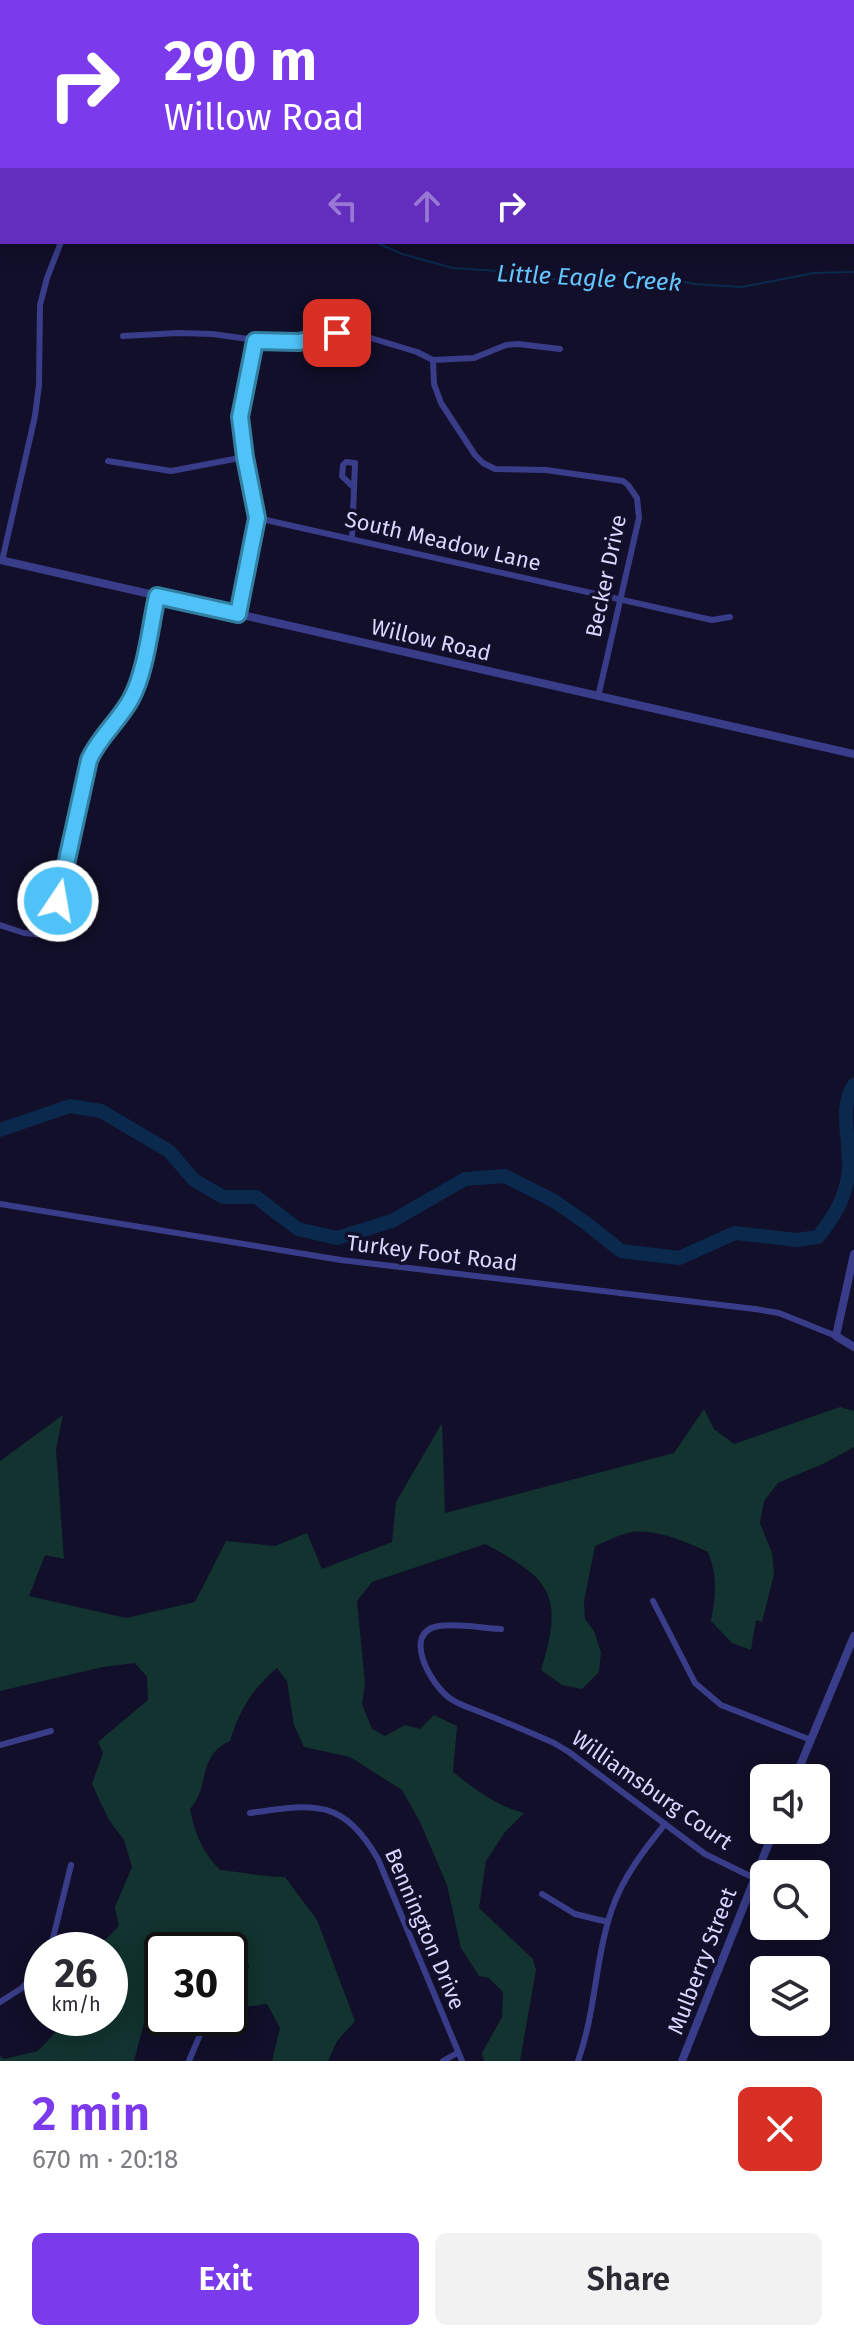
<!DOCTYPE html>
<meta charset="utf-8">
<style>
:root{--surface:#fff;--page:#f2f2f3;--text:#2b2b33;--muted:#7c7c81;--accent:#7c3aed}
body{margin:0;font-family:"Fira Sans",sans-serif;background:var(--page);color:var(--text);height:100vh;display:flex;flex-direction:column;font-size:30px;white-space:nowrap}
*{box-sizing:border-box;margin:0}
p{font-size:26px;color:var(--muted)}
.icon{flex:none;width:44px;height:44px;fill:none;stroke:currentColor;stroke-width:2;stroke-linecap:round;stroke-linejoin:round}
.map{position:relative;height:2061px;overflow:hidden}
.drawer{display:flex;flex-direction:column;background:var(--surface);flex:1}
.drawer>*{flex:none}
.guide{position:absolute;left:0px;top:0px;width:854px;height:244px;box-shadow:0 4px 20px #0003;background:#7c3aed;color:#fff;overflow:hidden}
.tools{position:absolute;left:750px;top:1764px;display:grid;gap:16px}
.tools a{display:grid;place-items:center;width:80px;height:80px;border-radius:12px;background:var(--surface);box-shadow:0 4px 20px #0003;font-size:40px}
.speed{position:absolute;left:24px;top:1932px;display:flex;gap:16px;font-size:40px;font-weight:700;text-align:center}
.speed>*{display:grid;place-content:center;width:104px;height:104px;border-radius:50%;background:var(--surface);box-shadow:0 4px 20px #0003;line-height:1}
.speed small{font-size:20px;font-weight:400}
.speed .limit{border:4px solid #111;border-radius:12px;background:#fff;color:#111}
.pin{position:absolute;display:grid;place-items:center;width:68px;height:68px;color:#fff;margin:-34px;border-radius:16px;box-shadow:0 4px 12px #0006}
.me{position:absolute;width:88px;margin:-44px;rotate:12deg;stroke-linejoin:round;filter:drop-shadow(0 0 6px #0008)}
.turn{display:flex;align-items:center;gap:28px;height:168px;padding:0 32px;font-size:36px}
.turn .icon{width:104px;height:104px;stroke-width:2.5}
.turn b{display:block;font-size:56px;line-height:68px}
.lanes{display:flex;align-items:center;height:76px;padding:0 32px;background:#0003;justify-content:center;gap:40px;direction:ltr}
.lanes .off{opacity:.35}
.round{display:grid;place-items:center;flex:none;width:84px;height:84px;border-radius:12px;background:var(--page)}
.overview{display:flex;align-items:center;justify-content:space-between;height:136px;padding:0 32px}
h1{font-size:48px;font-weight:600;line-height:60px;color:var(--accent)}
.primary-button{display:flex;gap:16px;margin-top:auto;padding:16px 32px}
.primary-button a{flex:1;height:92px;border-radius:12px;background:var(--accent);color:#fff;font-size:32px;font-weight:600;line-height:92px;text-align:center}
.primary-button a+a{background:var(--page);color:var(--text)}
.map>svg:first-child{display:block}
</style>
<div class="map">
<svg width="854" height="2061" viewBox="0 0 854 2061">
<rect width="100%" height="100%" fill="#110f29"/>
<path fill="#12332f" d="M840 1407 854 1411V1447L827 1462 778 1483 764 1501 760 1523 772 1553 774 1574 762 1622 756 1620 751 1650 732 1643 711 1621C716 1594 718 1579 708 1552 687 1542 656 1529 632 1532 620 1534 606 1542 595 1546L584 1601 585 1619 594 1631 601 1652 599 1672 582 1689 562 1685 541 1670C564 1596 552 1579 485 1544L372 1582 357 1601 365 1683 362 1704 372 1729 385 1736 405 1725 420 1729 434 1715 457 1726 453 1772C476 1790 495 1805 524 1813L505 1832 486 1861 479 1908 533 1959 536 1970 520 2061H484L482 2053 502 2017 503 1992 489 1978 479 1976 461 1948 447 1885 420 1822 402 1790 350 1757 304 1747 294 1725 287 1681 277 1668C252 1689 239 1711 230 1741 196 1757 211 1786 190 1809 195 1834 202 1851 220 1870 242 1872 262 1877 285 1877L317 1920 355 2021 337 2041 328 2061H272L280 2028 267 2004 244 2007 235 1991 249 1967 241 1945 226 1950H162V1979L150 2000 134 2061H0V2056L4 2059 38 2051 69 2018H110V1950H100L103 1942 119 1926 115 1907 132 1867 124 1840 109 1820 92 1784 103 1753 98 1742 148 1700 147 1677 135 1663 103 1667 0 1691V1461L63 1415 56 1449 64 1559 45 1555 29 1596 126 1618 195 1602 226 1541 275 1546 307 1533 322 1569 392 1542 396 1502 442 1423 445 1513 674 1453 704 1409 714 1429 734 1444Z"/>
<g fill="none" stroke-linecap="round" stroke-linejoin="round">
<g stroke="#0b294d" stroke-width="2">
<polyline points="275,0 277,2"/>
<polyline points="375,242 402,254 453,268 499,271 547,281 575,273 667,278 694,284 742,287 814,273 854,272"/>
</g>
<path stroke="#0b294d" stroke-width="14" d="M0 1130 70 1106 101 1111 169 1151 194 1180 223 1197H256L298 1229 337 1238 392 1221 465 1179 505 1176 554 1201 586 1223 621 1251 679 1258 735 1233 797 1240 818 1237C833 1218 844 1201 848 1177 853 1149 837 1107 854 1085"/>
<g stroke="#393d89" stroke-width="6">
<polyline points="0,81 2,83"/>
<polyline points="123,336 178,333 212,334 279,343 351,332 417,352 433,360 434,384 441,403 475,455 483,463 495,469 546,470 623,481 628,485 637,498 639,518 598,697"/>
<polyline points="433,360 474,358 506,345 518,344 560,349"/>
<polyline points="108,461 171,471 245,457"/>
<polyline points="257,518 712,620 730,617"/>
<polyline points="352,539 355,463 346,462 343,465 342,476 352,486"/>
<polyline points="2,561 35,416 39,385 40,305 47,278 61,242"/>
<polyline points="238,614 257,518 243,445 240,417 255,341"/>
<path d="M0 925 24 933 45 935 52 926 89 760C99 737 119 722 131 699 146 672 150 628 157 596"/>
<polyline points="0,1204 341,1260 755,1309 779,1313 836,1336"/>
<polyline points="653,1601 695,1683 721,1705 811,1740"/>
<path d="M501 1629C481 1628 458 1623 439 1626 400 1632 432 1687 451 1699 461 1706 474 1709 485 1714 508 1723 531 1733 554 1743L569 1752 705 1854 754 1878"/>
<polyline points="0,1745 51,1731"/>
<path d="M250 1813C312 1804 342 1797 378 1859L462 2061"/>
<polyline points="542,1894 575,1914 608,1922"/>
<polyline points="50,1950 71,1865"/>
<polyline points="0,2002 22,1988 42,1965"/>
<polyline points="189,2061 207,2018"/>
<polyline points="443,2061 457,2053"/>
<path d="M578 2061C596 2011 595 1958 612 1909 623 1877 644 1850 665 1824"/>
</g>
<g stroke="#393d89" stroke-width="8">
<polyline points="0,560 854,754"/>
<polyline points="854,1254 836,1336 854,1347"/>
<polyline points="795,1778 854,1636"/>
<polyline points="682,2061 774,1830"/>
</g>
</g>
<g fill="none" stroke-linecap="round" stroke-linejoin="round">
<defs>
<path id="route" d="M58 901 89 760C99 737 119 721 131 699 146 671 150 628 157 596L238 614 257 518 245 457 240 417 255 341 299 342 337 333"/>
</defs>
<use href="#route" stroke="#337fa1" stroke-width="20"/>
<use href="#route" stroke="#4fc3f7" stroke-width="14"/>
</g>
<g text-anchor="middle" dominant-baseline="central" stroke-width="7" stroke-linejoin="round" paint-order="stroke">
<g font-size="22" fill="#d8d7ff" stroke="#110f29">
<text transform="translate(443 541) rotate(13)">South Meadow Lane</text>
<text transform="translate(606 576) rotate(-78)">Becker Drive</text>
<text transform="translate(431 640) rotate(13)">Willow Road</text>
<text transform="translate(432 1253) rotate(7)">Turkey Foot Road</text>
<text transform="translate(652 1790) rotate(35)">Williamsburg Court</text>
<text transform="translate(425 1929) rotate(67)">Bennington Drive</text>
<text transform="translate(702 1961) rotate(-69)">Mulberry Street</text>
</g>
<g font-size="24" font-style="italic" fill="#65c6ff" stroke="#110f29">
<text transform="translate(589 278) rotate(3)">Little Eagle Creek</text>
</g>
</g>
</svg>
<div class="tools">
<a><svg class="icon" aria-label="sound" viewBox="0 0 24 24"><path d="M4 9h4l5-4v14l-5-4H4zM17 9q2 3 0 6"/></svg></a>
<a><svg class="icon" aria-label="search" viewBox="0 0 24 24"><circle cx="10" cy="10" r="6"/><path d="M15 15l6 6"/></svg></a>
<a><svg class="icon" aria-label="layers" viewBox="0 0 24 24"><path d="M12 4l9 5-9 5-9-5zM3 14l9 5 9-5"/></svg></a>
</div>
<div class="speed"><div>26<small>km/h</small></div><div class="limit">30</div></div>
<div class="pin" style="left:337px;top:333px;background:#d93025"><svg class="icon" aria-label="arrive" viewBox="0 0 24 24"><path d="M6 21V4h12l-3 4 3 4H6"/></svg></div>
<svg class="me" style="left:58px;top:901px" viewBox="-20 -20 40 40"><circle r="17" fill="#4fc3f7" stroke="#fff" stroke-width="3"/><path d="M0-11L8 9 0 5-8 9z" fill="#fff"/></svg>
<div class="guide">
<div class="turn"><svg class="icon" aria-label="right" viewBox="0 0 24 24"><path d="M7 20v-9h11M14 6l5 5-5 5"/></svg><div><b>290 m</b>Willow Road</div></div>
<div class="lanes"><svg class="icon off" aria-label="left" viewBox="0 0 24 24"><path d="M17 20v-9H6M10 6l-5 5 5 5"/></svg><svg class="icon off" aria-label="ahead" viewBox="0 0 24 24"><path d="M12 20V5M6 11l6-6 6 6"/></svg><svg class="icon" aria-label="right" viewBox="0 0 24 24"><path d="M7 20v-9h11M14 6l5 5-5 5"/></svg></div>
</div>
</div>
<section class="drawer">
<div class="overview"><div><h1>2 min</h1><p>670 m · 20:18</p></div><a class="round" style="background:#d93025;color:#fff"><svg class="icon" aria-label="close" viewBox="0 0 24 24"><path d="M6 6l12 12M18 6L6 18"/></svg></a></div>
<div class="primary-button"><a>Exit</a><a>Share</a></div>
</section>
